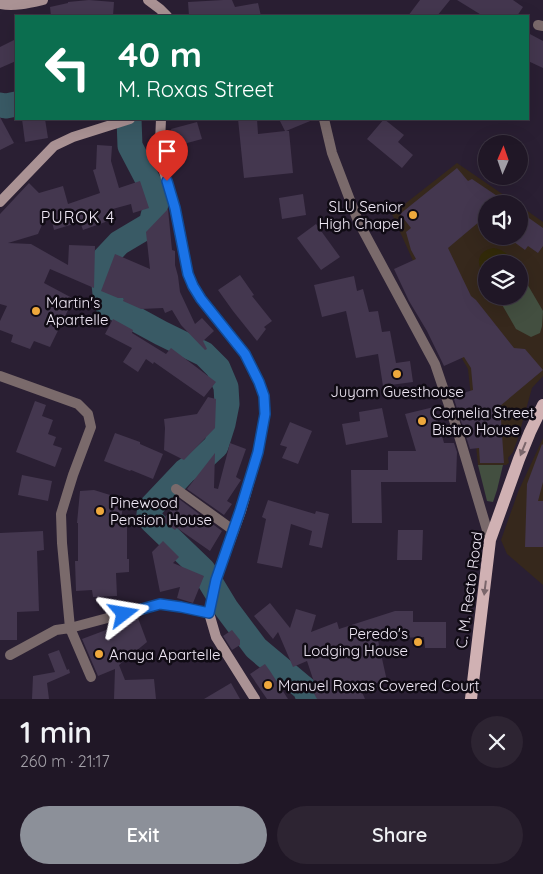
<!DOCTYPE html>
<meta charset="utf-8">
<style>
:root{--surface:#201726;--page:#2d2432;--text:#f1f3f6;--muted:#a29fa7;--line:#3d3643;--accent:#8c9099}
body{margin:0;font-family:Quicksand,sans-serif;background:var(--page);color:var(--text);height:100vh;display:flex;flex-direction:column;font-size:19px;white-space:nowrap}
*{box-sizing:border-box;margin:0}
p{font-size:16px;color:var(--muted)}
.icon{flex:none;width:28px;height:28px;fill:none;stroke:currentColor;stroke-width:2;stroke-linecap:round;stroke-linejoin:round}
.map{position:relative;height:699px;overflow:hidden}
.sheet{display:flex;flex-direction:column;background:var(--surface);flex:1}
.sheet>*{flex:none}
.guide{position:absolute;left:15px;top:15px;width:514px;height:105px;border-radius:0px;box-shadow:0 5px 20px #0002,0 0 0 1px var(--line);background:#0b6e4f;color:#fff;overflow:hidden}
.needle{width:32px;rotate:2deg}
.controls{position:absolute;left:478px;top:135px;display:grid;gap:10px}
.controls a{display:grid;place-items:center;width:50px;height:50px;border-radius:50%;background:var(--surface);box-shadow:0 5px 20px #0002,0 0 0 1px var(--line);font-size:25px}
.pin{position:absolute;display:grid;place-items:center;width:42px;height:42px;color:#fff;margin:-51px -21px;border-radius:50% 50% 50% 0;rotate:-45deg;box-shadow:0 0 5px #0007}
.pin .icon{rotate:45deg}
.me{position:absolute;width:55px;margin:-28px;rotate:76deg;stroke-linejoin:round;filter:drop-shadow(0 0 4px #0008)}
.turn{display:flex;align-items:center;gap:18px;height:105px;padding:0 20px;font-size:22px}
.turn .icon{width:65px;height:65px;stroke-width:2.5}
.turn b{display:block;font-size:35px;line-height:42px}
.round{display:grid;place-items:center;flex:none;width:52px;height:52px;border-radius:26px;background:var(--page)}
.summary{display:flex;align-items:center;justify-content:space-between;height:85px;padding:0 20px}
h1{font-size:30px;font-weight:600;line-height:38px}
.action{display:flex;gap:10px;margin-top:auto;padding:10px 20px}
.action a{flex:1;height:58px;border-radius:30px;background:var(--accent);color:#fff;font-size:20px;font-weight:600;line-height:58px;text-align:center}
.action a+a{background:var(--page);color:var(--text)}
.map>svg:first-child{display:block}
</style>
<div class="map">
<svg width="543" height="699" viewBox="0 0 543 699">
<rect width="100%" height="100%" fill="#2a1f33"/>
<g fill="#36281c" fill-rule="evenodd">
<path d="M457 163 517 204H486V236H519V205L543 222V376L532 388 518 438 513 452 508 458 509 463 506 465H478L468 369 440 321 392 214ZM486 264H519V296H486Z"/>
<polygon points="543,438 543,585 507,554 501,540 518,492"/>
</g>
<g fill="#434f40">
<polygon points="519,270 543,311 542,326 540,333 531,337 516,329 497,296 519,296"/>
<polygon points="478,465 503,465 497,490 493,502 487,501"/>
</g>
<path fill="#332b0a" d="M494 248 501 250 510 256 496 264H486V269L482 272C481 269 479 266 479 263 478 254 486 249 494 248Z"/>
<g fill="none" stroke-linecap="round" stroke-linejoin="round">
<g stroke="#395a65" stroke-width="25">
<polyline points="0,105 6,106 16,104"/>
<polyline points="129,119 130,146 152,188 156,204 151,224 119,243 104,259 103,275 106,303 161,333 204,354 218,368 226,387 227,404 223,424 216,446 201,460 185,471 150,508 149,514 152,521 203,570 226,608 256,648 305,689 309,699"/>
</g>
</g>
<g fill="#44374f">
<polygon points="89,0 114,2 113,16 51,16 50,7 68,3 68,2"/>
<polygon points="223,0 232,0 235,7 258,3 261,16 189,16 188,2"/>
<polygon points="420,0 450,0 437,16 408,16"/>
<polygon points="457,0 513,0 523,7 517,16 483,16"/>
<polygon points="528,33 543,41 543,68 528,61"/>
<polygon points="16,39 16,61 0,68 0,47"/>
<polygon points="0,117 14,143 0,150"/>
<polygon points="22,119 45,119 48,138 25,142"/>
<polygon points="238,119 257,119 258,134 285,131 279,119 315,119 286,131 289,131 293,173 244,178"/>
<polygon points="384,119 404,135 398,142 413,155 402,168 367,139"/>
<polygon points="197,122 202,139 176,146 171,129"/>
<polygon points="97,145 112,146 111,161 119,188 140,181 149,208 133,213 131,204 109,210 111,220 83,230 80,222 54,230 49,209 38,234 8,243 31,244 68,265 69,245 95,246 94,288 50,269 44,283 89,307 68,310 50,347 34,341 30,349 11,342 13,335 0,330 0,321 7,306 0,304 0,214 29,183 39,193 63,186 68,204 100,193 93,170 96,169"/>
<polygon points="457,168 468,181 472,179 509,204 486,204 486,216 448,248 471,296 476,300 514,348 525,349 543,370 500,406 504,463 480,463 479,448 470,449 453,396 473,390 471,368 464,357 444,366 427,331 409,301 394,269 416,259 411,250 406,232 411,228 400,214"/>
<polygon points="303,194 306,215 282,219 279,198"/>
<polygon points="168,209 172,250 175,251 175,265 178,276 180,292 195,324 202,318 214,331 203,341 207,349 205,350 181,325 172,310 165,313 163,308 141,309 123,301 124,298 118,298 101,291 115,254 150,269 146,232"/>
<polygon points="519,211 543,228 543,246 538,253 528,246 525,250 506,236 519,236"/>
<polygon points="316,224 340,257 321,270 297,238"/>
<polygon points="240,275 254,295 252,296 272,321 264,327 266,329 257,341 233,311 218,290"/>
<polygon points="354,276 357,291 363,289 369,312 378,311 382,332 390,331 396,363 410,361 413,382 383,386 378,354 356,358 346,311 322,317 314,285"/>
<polygon points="113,319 133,330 132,333 166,354 171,348 216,382 204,397 154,362 153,364 146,359 138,372 123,362 132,348 105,334"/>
<polygon points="208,397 216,399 215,428 184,460 164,450 165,428 164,419 197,414"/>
<polygon points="35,401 46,405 42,416 53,420 48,434 56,437 53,445 62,448 55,467 16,452"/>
<polygon points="434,407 444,443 454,443 457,452 456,482 381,482 382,523 352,523 351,470 388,470 388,451 416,451 405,414"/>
<polygon points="382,408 388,437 346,445 342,424 360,421 359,412"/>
<polygon points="290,422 312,431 298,464 282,458 287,447 280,445"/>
<polygon points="115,433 140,442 140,444 163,454 153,479 131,470 130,471 104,461"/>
<polygon points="230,443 246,449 236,477 241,480 227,501 232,504 224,515 187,489 215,453 214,488 218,489"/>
<polygon points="542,444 543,445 543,482 538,501 543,501 543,547 525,547 527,484"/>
<polygon points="22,475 52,481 48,501 18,495"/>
<polygon points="94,490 123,499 121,526 127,526 127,559 129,559 129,572 116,573 117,596 93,597 92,590 76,591 75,561 78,561 78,523 77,523 80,491"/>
<polygon points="179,499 222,531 210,551 177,528 175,530 162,521"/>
<polygon points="268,500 315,514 316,511 329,514 322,548 309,545 312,531 291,524 282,568 257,563 266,519 262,517"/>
<polygon points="398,530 423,530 422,560 397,560"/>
<polygon points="43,531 44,550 37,551 39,611 17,612 17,640 0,640 0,533"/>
<polygon points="163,541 179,557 173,563 204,576 193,603 177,598 180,587 160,592 152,552"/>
<polygon points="270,603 290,628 296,609 316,615 311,632 337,622 339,629 395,611 413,611 413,622 446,622 446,648 425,648 424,637 400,638 400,634 377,636 387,681 362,686 363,689 361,690 365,699 317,699 312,690 316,688 307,661 293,667 278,632 273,639 254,616"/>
<polygon points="138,618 147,642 119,665 125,680 154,679 156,699 114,699 115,669 98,676 82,639"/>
<polygon points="232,630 240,640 240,645 232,650 223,636"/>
<polygon points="59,650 67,670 69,669 70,673 47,683 49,699 32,699 33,676 55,672 48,654"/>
<polygon points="265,664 270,671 288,699 267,699 250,674"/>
<polygon points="231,683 240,699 204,699"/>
</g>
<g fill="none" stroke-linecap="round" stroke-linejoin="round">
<g stroke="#7a6a6b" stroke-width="10">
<polyline points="538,25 543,26"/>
<polyline points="324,119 332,153 358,221 435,364 457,429 490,540"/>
<polyline points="0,376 78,404 88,414 91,427 73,475 61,514 62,543 70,628 160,604 181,607 209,613"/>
<polyline points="176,489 233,530"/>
<polyline points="10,655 56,630 70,628 91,677"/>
</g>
<g stroke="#aa9294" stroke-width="10">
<polyline points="148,0 160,9 167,16"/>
<path d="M0 4C14 7 30 3 43 0"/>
<polyline points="161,119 160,143 163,168 175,209 188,274 193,286 201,299 245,354 259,382 264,397 265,414 258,452 241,511 216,580 209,613 216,637 255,699"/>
<polyline points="0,202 54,146 73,137 130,119"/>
</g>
<polyline stroke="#d0b1b3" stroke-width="12" points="471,699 490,540 519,459 530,432 543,405"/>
</g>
<defs><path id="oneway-solid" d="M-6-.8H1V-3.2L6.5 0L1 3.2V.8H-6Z" transform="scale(1.25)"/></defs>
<g fill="#7a666b">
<use href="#oneway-solid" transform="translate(523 449) rotate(112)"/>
<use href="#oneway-solid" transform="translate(485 588) rotate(97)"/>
</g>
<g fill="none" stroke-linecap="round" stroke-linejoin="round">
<defs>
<polyline id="route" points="124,614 160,604 181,607 209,613 216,580 240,511 258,452 265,414 264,396 259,382 245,354 201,299 193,286 188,274 175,208 167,181"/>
</defs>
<use href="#route" stroke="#114b97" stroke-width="12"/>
<use href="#route" stroke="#1a73e8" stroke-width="9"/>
</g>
<g fill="#eea83c" stroke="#100b14" stroke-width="2">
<circle cx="413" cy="215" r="5"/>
<circle cx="36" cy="311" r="5"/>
<circle cx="397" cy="374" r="5"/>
<circle cx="422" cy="421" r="5"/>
<circle cx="100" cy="511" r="5"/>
<circle cx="418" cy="642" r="5"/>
<circle cx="99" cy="654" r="5"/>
<circle cx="268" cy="685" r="5"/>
</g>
<g text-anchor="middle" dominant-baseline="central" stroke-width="5" stroke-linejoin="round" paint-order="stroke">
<g font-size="15" fill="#f0e9f6" stroke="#100b14" text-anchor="start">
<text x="403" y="206" text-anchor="end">SLU Senior<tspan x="403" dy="17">High Chapel</tspan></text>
<text x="46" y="302">Martin's<tspan x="46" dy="17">Apartelle</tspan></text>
<text x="397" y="391" text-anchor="middle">Juyam Guesthouse</text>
<text x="432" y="412">Cornelia Street<tspan x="432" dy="17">Bistro House</tspan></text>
<text x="110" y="502">Pinewood<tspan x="110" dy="17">Pension House</tspan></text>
<text x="408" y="633" text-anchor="end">Peredo's<tspan x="408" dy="17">Lodging House</tspan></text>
<text x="109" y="654">Anaya Apartelle</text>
<text x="278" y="685">Manuel Roxas Covered Court</text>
</g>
<g font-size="15" fill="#f0e9f6" stroke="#100b14">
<text transform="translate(469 590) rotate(-82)">C. M. Recto Road</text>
</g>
<g font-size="16" letter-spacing="1" fill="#f0e9f6" stroke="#100b14">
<text x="78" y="217">PUROK 4</text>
</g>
</g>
</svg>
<div class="controls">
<a><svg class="needle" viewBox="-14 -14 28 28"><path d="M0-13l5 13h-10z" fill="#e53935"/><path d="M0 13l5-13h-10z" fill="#a29fa7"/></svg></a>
<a><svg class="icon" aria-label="sound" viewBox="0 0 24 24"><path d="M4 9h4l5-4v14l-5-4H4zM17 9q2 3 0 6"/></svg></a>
<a><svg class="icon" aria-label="layers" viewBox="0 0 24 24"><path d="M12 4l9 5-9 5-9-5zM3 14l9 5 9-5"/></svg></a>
</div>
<div class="pin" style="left:167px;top:181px;background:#d93025"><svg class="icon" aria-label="arrive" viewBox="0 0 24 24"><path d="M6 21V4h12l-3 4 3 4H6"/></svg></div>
<svg class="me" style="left:124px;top:614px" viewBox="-20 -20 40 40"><path d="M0-17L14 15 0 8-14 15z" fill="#1a73e8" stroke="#fff" stroke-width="4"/></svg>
<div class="guide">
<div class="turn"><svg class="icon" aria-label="left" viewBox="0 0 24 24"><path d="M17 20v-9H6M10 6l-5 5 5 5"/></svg><div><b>40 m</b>M. Roxas Street</div></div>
</div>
</div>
<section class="sheet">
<div class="summary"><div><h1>1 min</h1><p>260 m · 21:17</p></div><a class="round"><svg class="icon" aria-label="close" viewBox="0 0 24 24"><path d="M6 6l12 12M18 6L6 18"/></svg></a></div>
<div class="action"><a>Exit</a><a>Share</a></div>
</section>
